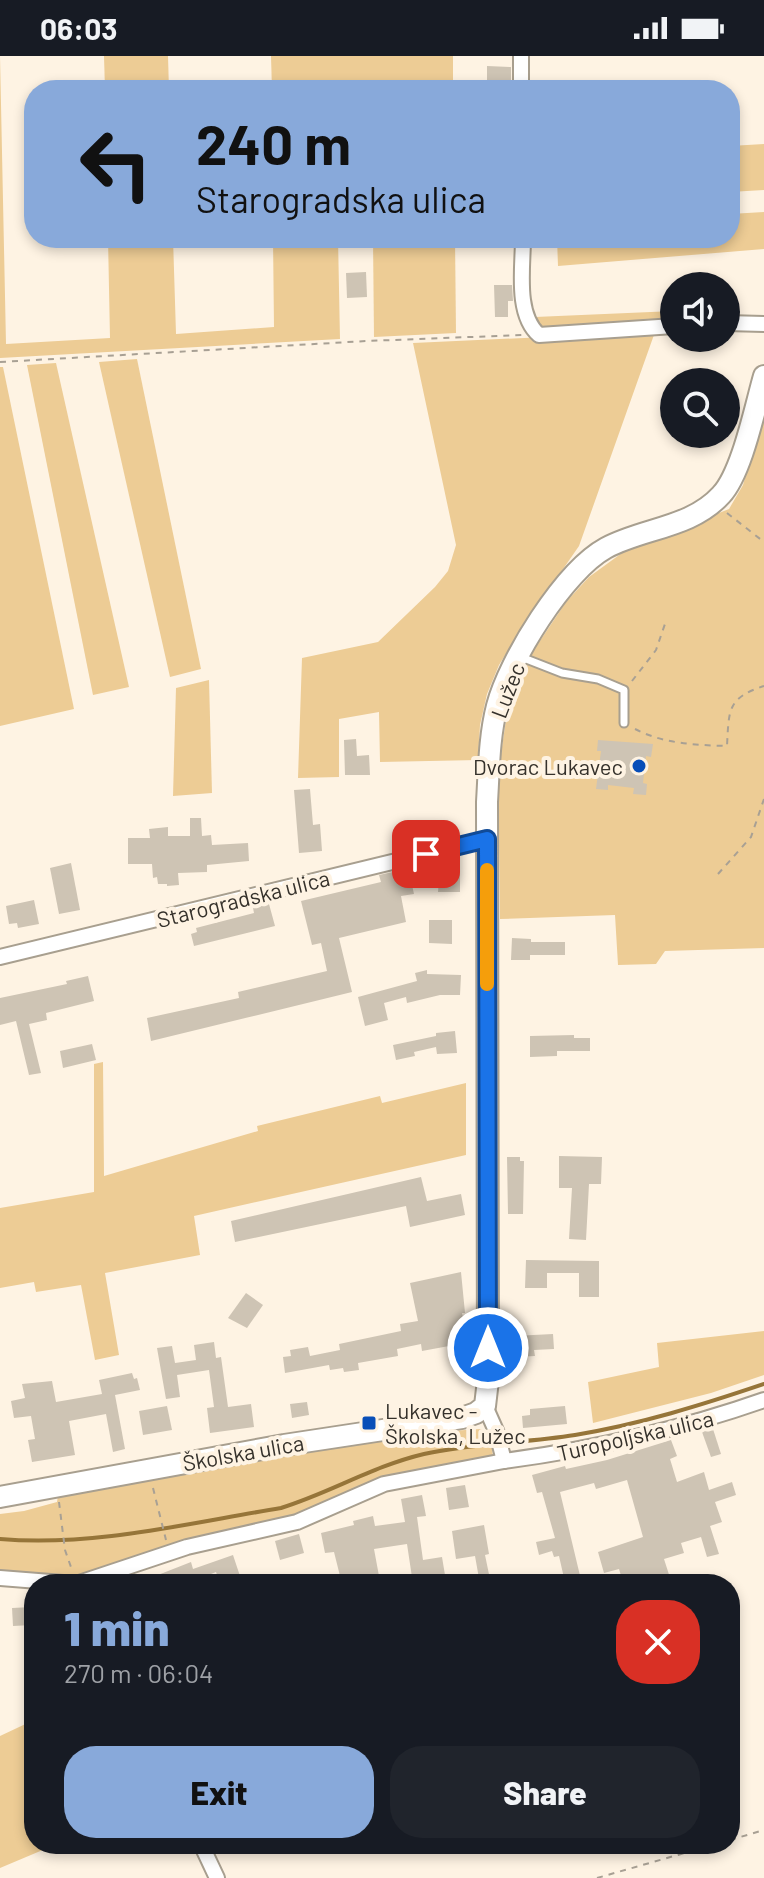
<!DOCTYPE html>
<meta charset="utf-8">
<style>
:root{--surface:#171b24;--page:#20242c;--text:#f1f3f6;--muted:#9ea1a6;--accent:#88a9da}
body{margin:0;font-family:Barlow,sans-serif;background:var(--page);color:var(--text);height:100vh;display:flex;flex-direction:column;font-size:30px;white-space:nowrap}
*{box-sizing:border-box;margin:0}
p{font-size:26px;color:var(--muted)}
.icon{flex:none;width:44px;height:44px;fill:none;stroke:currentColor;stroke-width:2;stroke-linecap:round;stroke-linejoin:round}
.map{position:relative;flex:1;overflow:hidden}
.sheet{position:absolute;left:24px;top:1518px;width:716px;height:280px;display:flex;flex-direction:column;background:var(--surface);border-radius:32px;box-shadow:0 4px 12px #0003}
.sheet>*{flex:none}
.top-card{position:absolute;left:24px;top:24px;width:716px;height:168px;border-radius:32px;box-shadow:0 4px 12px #0003;background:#88a9da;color:#111;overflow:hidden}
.fabs{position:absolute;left:660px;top:216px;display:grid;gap:16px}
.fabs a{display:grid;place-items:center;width:80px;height:80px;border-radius:50%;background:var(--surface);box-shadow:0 4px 12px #0003;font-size:40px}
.pin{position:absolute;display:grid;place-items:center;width:68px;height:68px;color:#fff;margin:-34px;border-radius:16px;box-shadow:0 4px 12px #0006}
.me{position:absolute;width:88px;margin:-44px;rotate:0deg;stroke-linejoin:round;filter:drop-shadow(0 0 6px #0008)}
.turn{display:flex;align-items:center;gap:28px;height:168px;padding:0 40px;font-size:36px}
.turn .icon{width:104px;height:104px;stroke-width:2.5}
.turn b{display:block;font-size:56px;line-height:68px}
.round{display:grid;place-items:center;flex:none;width:84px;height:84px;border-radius:32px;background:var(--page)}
.headline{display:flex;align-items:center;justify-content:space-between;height:136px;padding:0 40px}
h1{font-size:48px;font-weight:800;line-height:60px;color:var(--accent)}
.action{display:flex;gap:16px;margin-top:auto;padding:16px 40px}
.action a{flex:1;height:92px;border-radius:32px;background:var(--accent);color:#111;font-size:32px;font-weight:800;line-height:92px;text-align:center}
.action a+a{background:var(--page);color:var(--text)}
.status{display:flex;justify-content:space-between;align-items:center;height:56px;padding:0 40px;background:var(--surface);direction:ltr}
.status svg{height:22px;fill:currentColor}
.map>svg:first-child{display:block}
</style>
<div class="status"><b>06:03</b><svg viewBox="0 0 49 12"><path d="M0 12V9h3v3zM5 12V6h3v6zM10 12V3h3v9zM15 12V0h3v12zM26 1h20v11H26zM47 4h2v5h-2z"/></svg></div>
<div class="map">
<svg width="764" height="1822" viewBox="0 0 764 1822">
<rect width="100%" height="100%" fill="#fef3e3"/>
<g fill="#edcc95">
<polygon points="0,0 6,288 110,282 108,182 173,182 176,278 274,271 273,182 338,182 340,283 0,302"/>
<polygon points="104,0 168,0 169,34 105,34"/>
<polygon points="271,0 453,0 453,34 272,34"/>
<polygon points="764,88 764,134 730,136 730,90"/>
<polygon points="764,156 764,193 558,210 557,182 730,182 730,158"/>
<polygon points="373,182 455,182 456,277 374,281"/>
<polygon points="674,255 674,267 537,273 535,261"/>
<polygon points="655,276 579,490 518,578 499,609 487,638 480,669 478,704 380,706 379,656 339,663 339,721 298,722 302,602 378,586 435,531 448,515 456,489 413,287"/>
<polygon points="137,303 201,613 170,621 99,306"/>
<polygon points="56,307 129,631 93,639 27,309"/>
<polygon points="0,311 3,311 74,653 0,670"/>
<polygon points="764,354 764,892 665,895 656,908 618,909 615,859 500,863 498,718 507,657 517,619 566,546 589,521 626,494 729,453 743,429"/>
<polygon points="209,624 212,737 173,740 176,632"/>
<polygon points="103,1006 104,1120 258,1075 257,1070 380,1040 382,1047 466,1027 466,1099 194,1160 200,1199 105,1217 119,1299 95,1304 81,1229 36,1236 34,1226 0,1232 0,1152 94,1136 94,1008"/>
<polygon points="764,1275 764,1319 711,1337 593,1367 588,1326 659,1311 657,1287"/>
<polygon points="480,1373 491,1376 493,1403 398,1418 287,1465 80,1519 0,1515 0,1458 24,1455 57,1446 59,1433 408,1378"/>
<polygon points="34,1664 34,1702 26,1706 34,1722 34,1788 57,1788 0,1812 0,1680"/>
</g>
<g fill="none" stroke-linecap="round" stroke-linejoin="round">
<path stroke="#967539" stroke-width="4" d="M0 1483C94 1491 189 1467 281 1452 330 1437 373 1410 424 1398 473 1387 526 1387 575 1379 641 1368 702 1349 764 1328"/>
</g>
<g fill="#cec4b4">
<polygon points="487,10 511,11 511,33 487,33"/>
<polygon points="366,216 367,241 347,242 346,217"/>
<polygon points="494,229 512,229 513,245 508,245 508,261 495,261"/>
<polygon points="356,683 357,700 369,699 370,719 345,719 344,684"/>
<polygon points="598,684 653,688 651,701 646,700 643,727 647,728 646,739 633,738 634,732 608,729 608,734 596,733 601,695 597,695"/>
<polygon points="310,733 313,769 320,768 322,795 299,797 294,734"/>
<polygon points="190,762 201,762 202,780 211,779 212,789 248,787 249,805 207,809 207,816 178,817 179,829 167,830 167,828 158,828 157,821 153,822 152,808 128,808 128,782 150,782 149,773 168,771 168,780 190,780"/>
<polygon points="438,806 460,806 460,836 438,836 439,823 412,829 414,838 401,840 406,866 339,882 352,936 151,985 147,962 239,942 238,936 327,915 321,887 312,889 301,845 381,826 379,819"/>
<polygon points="71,807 80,854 59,858 50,812"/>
<polygon points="34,844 39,868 18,872 17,867 9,868 6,850"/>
<polygon points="269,848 275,870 194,890 191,878 197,876 196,872 254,857 253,852"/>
<polygon points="429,864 452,864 452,888 429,887"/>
<polygon points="512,882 531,883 531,886 565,886 565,899 530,899 530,904 511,904"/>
<polygon points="427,914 427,918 461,919 460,939 440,939 407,947 406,941 384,947 388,964 365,970 358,941 417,925 415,917"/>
<polygon points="88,920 94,945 46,957 47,964 29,968 41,1017 29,1019 16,965 0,969 0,942 67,928 66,925"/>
<polygon points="455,975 457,997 437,998 436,991 414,996 415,1000 396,1004 393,989 436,980 436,977"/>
<polygon points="574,979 574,982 590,982 590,995 557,995 557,1000 530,1001 530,980"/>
<polygon points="92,988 96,1004 63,1012 60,995"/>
<polygon points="559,1100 602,1101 601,1128 589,1128 586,1184 569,1183 572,1132 559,1132"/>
<polygon points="507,1101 520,1101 520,1105 524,1105 523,1158 508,1158"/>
<polygon points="421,1121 427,1145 461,1138 465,1159 410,1171 406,1150 235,1186 231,1165"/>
<polygon points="526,1204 599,1205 599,1241 579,1241 579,1217 547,1217 547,1232 525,1232"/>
<polygon points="461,1216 465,1257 462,1257 467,1281 448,1285 449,1290 422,1295 421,1288 397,1293 398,1300 358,1307 359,1314 344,1316 343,1312 330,1314 329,1309 285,1317 283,1301 291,1300 290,1294 308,1291 310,1300 340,1294 339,1288 401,1275 400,1268 418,1265 410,1227"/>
<polygon points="246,1237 263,1249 247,1272 228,1262"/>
<polygon points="553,1278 554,1293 534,1294 535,1300 514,1301 514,1280"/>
<polygon points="214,1286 216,1302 221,1301 228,1351 251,1348 254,1371 210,1377 207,1352 214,1351 209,1314 177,1319 180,1341 166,1343 157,1292 172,1290 175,1307 196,1304 194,1289"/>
<polygon points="132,1317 134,1323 137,1322 140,1334 115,1339 125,1393 113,1396 106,1358 69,1365 75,1399 32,1406 28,1384 35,1383 31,1360 14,1362 11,1345 25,1342 22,1328 52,1325 56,1346 102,1338 99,1324"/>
<polygon points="307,1346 309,1359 292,1362 290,1348"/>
<polygon points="167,1350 172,1374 143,1379 139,1355"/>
<polygon points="565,1350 567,1368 523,1372 522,1360 530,1359 530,1353"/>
<polygon points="713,1373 721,1398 711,1401 702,1376"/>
<polygon points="671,1384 677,1400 670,1403 677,1426 704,1416 709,1434 732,1426 736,1439 715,1446 722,1466 710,1470 719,1498 707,1501 701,1481 681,1487 684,1497 664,1503 672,1528 657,1528 654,1518 623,1526 619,1513 604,1517 598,1496 643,1481 627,1424 596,1433 594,1427 560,1436 582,1528 569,1528 568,1521 564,1522 559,1500 554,1501 552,1495 539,1499 536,1486 555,1482 542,1436 537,1437 532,1419 565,1410 566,1413 607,1404"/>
<polygon points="465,1429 469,1451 449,1454 446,1432"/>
<polygon points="422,1439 426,1460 417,1461 423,1504 442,1501 445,1519 434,1520 435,1528 413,1528 407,1488 374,1493 379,1520 342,1528 334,1496 325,1497 321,1477 354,1469 353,1465 373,1460 375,1470 405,1466 401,1443"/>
<polygon points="484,1469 489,1498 485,1499 491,1528 480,1528 475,1500 456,1503 452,1475"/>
<polygon points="299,1478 304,1497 280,1504 275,1485"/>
<polygon points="233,1499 240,1520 220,1527 216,1516 186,1528 135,1528 191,1506 193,1513"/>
<polygon points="32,1551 32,1569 13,1570 12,1552"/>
</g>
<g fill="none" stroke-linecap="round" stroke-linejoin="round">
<defs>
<polyline id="lane" points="521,601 562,617 598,623 624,634 624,667"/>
<g id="street">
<polyline points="521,0 521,34"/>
<path d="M523 182C523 211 515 258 539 279L674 270"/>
<polyline points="726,267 764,268"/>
<polyline points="0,901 487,783"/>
<path d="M485 1350 497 1377 504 1405C593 1393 679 1374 764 1344"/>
<polyline points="0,1522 76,1528 187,1491 297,1466 384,1428 504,1405"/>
<polyline points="201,1788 217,1822"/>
</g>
<path id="secondary" d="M0 1441 284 1389 462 1362 476 1357 485 1350 488 1324 487 746C489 714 489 681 497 650 509 604 564 515 606 492 643 472 691 472 721 439 742 417 755 351 764 320"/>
</defs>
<use href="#lane" stroke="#a89f8f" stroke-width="11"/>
<use href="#street" stroke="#a89f8f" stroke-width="18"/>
<use href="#secondary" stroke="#a89f8f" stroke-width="24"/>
<g stroke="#a8a094" stroke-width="2" stroke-dasharray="6 6" stroke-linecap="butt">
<polyline points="0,306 367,285 522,279"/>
<polyline points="727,457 764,486"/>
<polyline points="632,625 656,594 666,565"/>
<path d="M635 673C664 688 696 689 727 690 729 654 727 642 764 630"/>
<polyline points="718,818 751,781 764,743"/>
<polyline points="153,1432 166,1484"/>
<polyline points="59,1446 65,1494 72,1514"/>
<polyline points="730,1784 764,1774"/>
<polyline points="597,1822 716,1788"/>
</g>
<use href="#lane" stroke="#fff" stroke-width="7"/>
<use href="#street" stroke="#fff" stroke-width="14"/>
<use href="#secondary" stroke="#fff" stroke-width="20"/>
</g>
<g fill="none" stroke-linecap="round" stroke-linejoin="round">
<defs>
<polyline id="route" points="426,798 487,783 488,1292"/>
</defs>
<use href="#route" stroke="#114b97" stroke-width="20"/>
<use href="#route" stroke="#1a73e8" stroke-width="14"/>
<polyline stroke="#f59e0b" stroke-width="14" points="487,814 487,928"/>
</g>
<g fill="#084eb8" stroke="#fef3e3" stroke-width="3">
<circle cx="639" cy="710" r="8"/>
<rect x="361" y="1359" width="16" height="16" rx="4"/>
</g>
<g text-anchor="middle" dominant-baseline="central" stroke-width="8" stroke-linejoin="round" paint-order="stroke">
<g font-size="22" fill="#35312b" stroke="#fef3e3">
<text transform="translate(507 634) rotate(-69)">Lužec</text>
<text transform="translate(243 842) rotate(-14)">Starogradska ulica</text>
<text transform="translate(635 1379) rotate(-13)">Turopoljska ulica</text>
<text transform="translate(243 1396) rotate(-10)">Školska ulica</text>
</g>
<g font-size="22" fill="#35312b" stroke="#fef3e3" text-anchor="end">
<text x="623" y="710">Dvorac Lukavec</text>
<text x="385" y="1354" text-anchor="start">Lukavec -<tspan x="385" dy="25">Školska, Lužec</tspan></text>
</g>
</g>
</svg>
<div class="fabs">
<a><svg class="icon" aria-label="sound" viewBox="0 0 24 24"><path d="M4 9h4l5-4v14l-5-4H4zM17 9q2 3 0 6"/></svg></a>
<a><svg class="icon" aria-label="search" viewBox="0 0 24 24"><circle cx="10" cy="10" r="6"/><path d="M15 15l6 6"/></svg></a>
</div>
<div class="pin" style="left:426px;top:798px;background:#d93025"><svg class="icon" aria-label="arrive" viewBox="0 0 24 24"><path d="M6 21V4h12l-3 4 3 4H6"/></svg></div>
<svg class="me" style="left:488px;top:1292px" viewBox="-20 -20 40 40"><circle r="17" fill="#1a73e8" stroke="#fff" stroke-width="3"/><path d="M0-11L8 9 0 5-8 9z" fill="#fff"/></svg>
<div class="top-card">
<div class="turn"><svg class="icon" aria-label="left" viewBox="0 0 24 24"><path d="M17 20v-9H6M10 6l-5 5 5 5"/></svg><div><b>240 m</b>Starogradska ulica</div></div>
</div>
<section class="sheet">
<div class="headline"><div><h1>1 min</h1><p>270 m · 06:04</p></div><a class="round" style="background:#d93025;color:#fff"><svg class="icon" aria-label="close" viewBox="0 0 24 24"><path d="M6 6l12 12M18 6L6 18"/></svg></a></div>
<div class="action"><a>Exit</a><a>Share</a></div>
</section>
</div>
